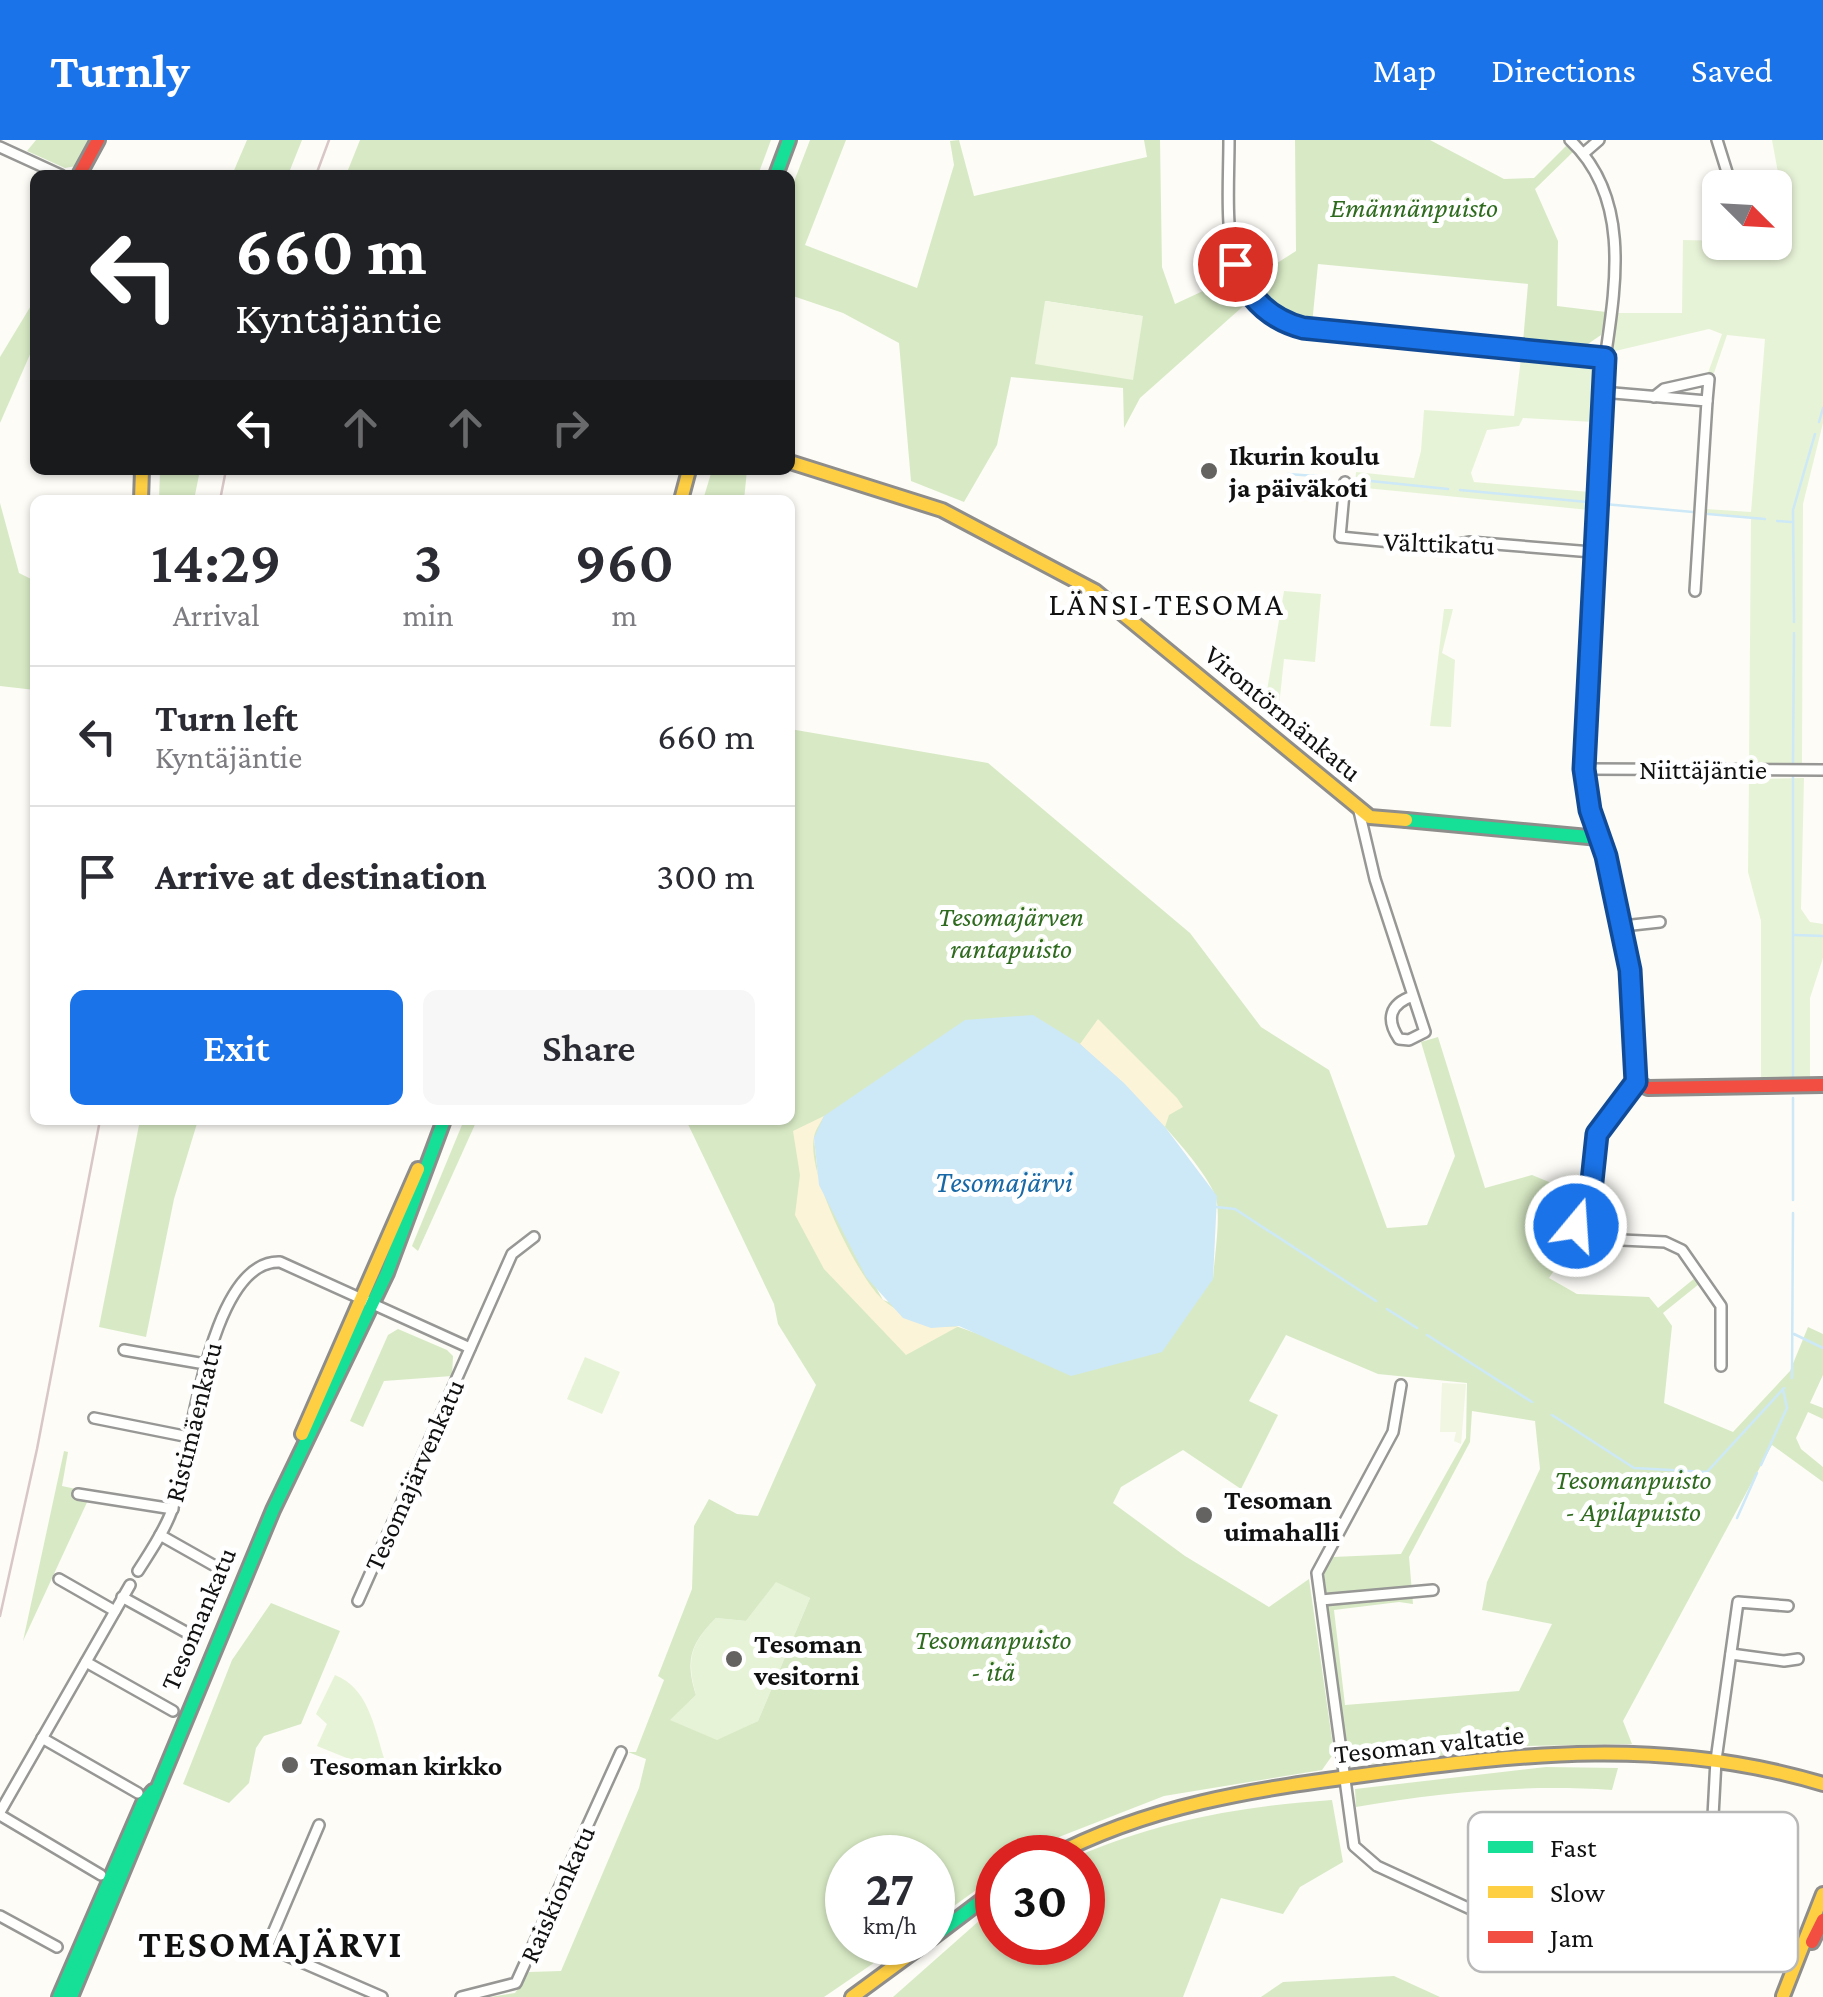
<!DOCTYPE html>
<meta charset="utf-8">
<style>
:root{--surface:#fff;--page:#f7f7f7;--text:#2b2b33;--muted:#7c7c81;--line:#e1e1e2;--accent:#1a73e8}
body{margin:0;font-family:"Crimson Pro",serif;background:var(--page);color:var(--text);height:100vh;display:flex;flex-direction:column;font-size:38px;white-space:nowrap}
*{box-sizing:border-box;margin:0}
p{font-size:32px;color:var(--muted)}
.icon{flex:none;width:55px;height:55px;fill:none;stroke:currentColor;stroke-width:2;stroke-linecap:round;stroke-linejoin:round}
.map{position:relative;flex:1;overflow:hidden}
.panel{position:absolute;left:30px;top:355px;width:765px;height:630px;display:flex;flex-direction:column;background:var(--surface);border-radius:15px;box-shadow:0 2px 8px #0004}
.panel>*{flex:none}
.banner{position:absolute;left:30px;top:30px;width:765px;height:305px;border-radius:15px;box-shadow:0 2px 8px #0004;background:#202124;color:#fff;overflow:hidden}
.needle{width:65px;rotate:114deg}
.tools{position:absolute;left:1702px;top:30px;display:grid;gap:20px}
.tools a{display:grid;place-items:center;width:90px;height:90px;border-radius:15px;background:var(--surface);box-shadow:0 2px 8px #0004;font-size:50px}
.speed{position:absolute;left:825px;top:1695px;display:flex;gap:20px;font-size:50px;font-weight:700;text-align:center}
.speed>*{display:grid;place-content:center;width:130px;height:130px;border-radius:50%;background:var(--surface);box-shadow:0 2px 8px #0004;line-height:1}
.speed small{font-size:25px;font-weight:400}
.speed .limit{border:15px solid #d22;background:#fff;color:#111}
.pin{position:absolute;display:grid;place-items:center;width:85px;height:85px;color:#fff;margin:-42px;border:5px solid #fff;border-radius:50%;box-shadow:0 2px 10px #0007}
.me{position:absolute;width:110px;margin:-55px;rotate:18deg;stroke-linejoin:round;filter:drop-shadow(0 0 8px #0008)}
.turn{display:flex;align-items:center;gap:35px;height:210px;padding:0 40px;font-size:45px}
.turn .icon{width:130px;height:130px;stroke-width:2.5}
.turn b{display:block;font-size:70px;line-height:85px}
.lanes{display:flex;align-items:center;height:95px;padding:0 40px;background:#0003;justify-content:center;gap:50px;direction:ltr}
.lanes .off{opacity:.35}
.eta{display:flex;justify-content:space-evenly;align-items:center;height:170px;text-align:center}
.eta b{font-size:60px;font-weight:600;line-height:70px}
.primary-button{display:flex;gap:20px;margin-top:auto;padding:20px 40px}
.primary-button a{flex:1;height:115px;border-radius:15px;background:var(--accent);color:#fff;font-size:40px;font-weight:600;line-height:115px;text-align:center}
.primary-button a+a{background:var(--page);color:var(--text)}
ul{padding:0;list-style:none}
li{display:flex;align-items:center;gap:30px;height:140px;padding:0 40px;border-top:2px solid var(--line)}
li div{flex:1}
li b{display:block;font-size:38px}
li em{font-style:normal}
header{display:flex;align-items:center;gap:60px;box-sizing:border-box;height:140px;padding:0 50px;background:var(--accent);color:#fff}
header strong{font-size:48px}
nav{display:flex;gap:55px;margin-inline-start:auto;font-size:35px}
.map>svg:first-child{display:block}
</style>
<header>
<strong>Turnly</strong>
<nav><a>Map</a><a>Directions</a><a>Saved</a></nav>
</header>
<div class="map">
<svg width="1823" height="1857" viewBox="0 0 1823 1857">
<rect width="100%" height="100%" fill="#fdfcf7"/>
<g fill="#e7f3d7">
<polygon points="1772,0 1823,0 1823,283 1803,364 1802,625 1749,625 1751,378 1706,373 1706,369 1751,372 1765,199 1727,195 1714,233 1708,233 1722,194 1709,189 1611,212 1617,173 1682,173 1683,100 1775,102 1781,49"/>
<polygon points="1521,218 1589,222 1596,230 1593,282 1523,278 1519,286 1487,290 1471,333 1474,342 1590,352 1589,370 1355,347 1356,332 1414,338 1421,311 1424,270 1514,276"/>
<polygon points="1284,451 1321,454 1315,522 1284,519 1277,585 1263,574"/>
<polygon points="1444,469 1453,469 1442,513 1455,520 1451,587 1430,586"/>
<polygon points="1804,638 1801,769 1810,782 1823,784 1823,818 1810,858 1810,937 1761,939 1761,781 1748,732 1749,639"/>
<polygon points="585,1217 620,1232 602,1274 567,1259"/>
<path d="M776 1441 810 1458 758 1581 717 1601 669 1580 696 1555C686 1520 690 1504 716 1478L746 1481Z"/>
<path d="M335 1535C368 1548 374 1586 384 1618L364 1625 317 1606 327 1584 316 1574Z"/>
</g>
<g fill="#d8eac5" fill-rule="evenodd">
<polygon points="36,0 90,0 76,26 65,28 27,11"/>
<polygon points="247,0 302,0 288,35 232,35"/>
<polygon points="360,0 771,0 758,35 346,35"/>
<path d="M810 0H846L805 105 917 148 954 25 950 1 959 0 974 56 1147 17 1144 0H1160L1162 127 1175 164 1231 138 1249 161 1140 258 1124 288 1123 248 1011 237 997 305 964 362 911 341 899 203 843 173 790 155V52ZM1046 161 1142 176 1036 223Z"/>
<polygon points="1295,0 1430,0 1504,39 1534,38 1570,2 1576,9 1535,49 1558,101 1557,166 1606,172 1601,195 1585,206 1523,202 1528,144 1318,124 1312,184 1269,164 1249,141 1296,111"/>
<polygon points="35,159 35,203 0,283 0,217"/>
<polygon points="160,330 200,330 194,360 159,360"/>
<polygon points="712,330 747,330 744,360 703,360"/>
<polygon points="0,363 19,433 35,441 35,550 0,546"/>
<path d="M790 589 988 623 1190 793 1261 887 1329 930 1387 1088 1427 1085 1455 1016 1421 902 1438 897 1485 1048 1532 1035 1583 1056 1568 1094 1576 1098 1549 1138 1577 1154 1649 1157 1658 1168 1695 1138 1699 1144 1663 1173 1672 1186 1664 1263 1733 1292 1790 1231 1808 1187 1823 1194V1235L1810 1263 1823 1268V1279L1808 1272 1796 1298 1801 1309 1823 1327V1342L1772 1305 1623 1581 1632 1604 1525 1606 1353 1626 1345 1612 1324 1433 1333 1417 1401 1414 1466 1298 1467 1243 1378 1234 1286 1195 1249 1261 1278 1275 1241 1349 1183 1310 1121 1347 1113 1363 1185 1416 1269 1467 1309 1439 1334 1613 1322 1630 1164 1656 1041 1704 1022 1717 998 1718 997 1735 933 1781 932 1718H848V1802L903 1803 824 1857H490L515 1853 529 1832 561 1831 639 1648 646 1619 628 1612H636L664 1540 658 1536 692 1449 694 1386 709 1359 737 1374 758 1376 816 1245 778 1184 774 1164 686 980H790ZM1056 891C1095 911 1200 1015 1215 1055 1222 1071 1214 1120 1213 1139L995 1200 883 1160 819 1045 814 998ZM1472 1271 1535 1281 1540 1329 1487 1442 1482 1470 1552 1484 1519 1551 1345 1565 1334 1470 1399 1462 1413 1464 1409 1417 1470 1302ZM776 1442 810 1458 758 1581 717 1600 670 1580 696 1555C685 1520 690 1504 716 1478L746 1481Z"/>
<polygon points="140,980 198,980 174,1059 146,1197 99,1187"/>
<polygon points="464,980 477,980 418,1111 412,1106"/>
<polygon points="398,1189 447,1210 453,1216 452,1236 384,1241 363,1287 350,1281 388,1195"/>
<polygon points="64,1311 68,1312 62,1346 76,1349 75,1357 89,1358 23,1501"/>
<polygon points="271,1463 340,1491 301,1584 264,1596 256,1608 249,1643 229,1663 183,1644 232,1520"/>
<path d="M1546 1627 1618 1628 1612 1650C1525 1644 1441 1652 1356 1667L1355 1649Z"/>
<path d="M1332 1660 1343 1722 1300 1747 1283 1774 1221 1758 1183 1857H893L997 1765 998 1802H1082V1718L1076 1717C1159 1681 1242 1666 1332 1660Z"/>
<polygon points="1394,1836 1440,1857 1261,1857 1283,1842"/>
</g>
<g fill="#fcf4d9">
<polygon points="1098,879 1177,958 1183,967 1169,975 1165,987 1080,904"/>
<path d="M824 976C821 982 815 990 814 997 806 1033 856 1133 881 1158 896 1173 939 1190 959 1186L906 1215 824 1129 795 1075 800 1035 793 991Z"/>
</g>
<g fill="#f0f6e1">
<polygon points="1045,161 1143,176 1133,240 1035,224"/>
<polygon points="1442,1243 1466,1244 1461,1304 1454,1301 1456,1292 1440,1292"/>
</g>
<polygon fill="#cde8f7" points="1033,875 1080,904 1124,943 1165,987 1217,1056 1213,1139 1162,1212 1071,1236 959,1186 931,1188 903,1178 866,1137 819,1045 814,998 824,976 965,880"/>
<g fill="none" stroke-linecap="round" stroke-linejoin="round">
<g stroke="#cde8f7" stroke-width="2.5">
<polyline points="1819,282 1823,268"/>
<polyline points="1288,334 1329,337"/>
<polyline points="1361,340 1448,349"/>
<polyline points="1460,350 1587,362"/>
<polyline points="1604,364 1693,372"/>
<polyline points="1708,374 1765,379"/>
<polyline points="1777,381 1791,382"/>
<polyline points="1794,482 1793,370 1815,294"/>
<polyline points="1793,623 1794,493"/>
<polyline points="1793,637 1793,938"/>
<polyline points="1795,795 1823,796"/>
<polyline points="1793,1060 1793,958"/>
<polyline points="1216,1067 1235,1069 1376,1161"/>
<polyline points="1387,1169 1417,1188"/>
<polyline points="1794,1194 1823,1208"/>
<polyline points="1427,1195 1532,1262"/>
<polyline points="1792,1238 1793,1073"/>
<polyline points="1552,1275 1634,1328 1707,1332 1784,1248"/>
<polyline points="1761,1325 1787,1268 1783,1249"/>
<polyline points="1737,1378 1757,1333"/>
</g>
<defs>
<g id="street">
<path d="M1229 0C1229 80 1214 169 1314 190L1605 219C1616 144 1631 57 1570 0"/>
<polyline points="1717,0 1732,48"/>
<polyline points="0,7 61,35"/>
<polyline points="1584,13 1599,0"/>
<polyline points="1602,252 1707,261 1695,451"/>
<polyline points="1654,257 1664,249 1709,239 1707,261"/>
<polyline points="1345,342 1340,397 1443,407 1470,402 1592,412"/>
<polyline points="1584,629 1823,630"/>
<path d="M1359 671 1375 739 1425 892 1409 900 1399 899C1386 880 1389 864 1413 856"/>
<polyline points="1623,786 1660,782"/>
<path d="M1636 942C1578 995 1607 1028 1577 1086L1600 1099 1665 1102 1682 1110 1721 1166V1226"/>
<polyline points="124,1210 205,1224"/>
<polyline points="1401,1245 1393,1292 1317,1433 1354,1706 1377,1726 1529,1796 1558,1724"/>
<polyline points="94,1278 189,1297"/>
<polyline points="78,1354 173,1369"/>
<polyline points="160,1395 222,1430"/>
<path d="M138 1431C150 1412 164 1392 172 1370 190 1321 207 1119 280 1122L470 1208"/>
<polyline points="59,1439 115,1471"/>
<polyline points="122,1457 191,1495"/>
<polyline points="1321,1460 1433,1450"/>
<polyline points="358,1461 512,1114 534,1097"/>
<polyline points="1731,1514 1784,1521 1798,1519"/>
<polyline points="86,1522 173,1571"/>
<polyline points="42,1598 138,1653"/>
<polyline points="0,1672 130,1445"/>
<polyline points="0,1675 101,1735"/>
<polyline points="319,1685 267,1807 382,1857"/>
<polyline points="0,1776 57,1807"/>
<polyline points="1696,1792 1709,1751 1716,1620 1738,1462 1788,1466"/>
<polyline points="461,1857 516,1843 621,1612"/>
</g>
<g id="fast">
<polyline points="776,35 789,0"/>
<polyline points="1406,680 1599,698"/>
<polyline points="932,1798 998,1748"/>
<polyline points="59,1857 143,1663 153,1651"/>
<polyline points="71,1857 273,1370 387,1133 444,980"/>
</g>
<g id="slow">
<polyline points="790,322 942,370 1095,451 1370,677 1406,680"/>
<polyline points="141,360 142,330"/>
<polyline points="681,360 689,330"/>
<polyline points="1601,707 1584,629 1605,219"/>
<polyline points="302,1294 418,1029"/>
<path d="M1049 1718C1149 1665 1252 1650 1363 1635 1522 1613 1667 1597 1823 1644"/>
<polyline points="1783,1856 1823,1754"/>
<polyline points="852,1857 927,1802"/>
</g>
<g id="jam">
<polyline points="79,35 98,0"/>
<polyline points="1601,707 1626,806 1636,942 1648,948 1823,945"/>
<polyline points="1812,1802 1823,1780"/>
</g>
</defs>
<use href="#street" stroke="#979795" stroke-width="14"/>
<use href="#fast" stroke="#8e8d8b" stroke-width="18"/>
<use href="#slow" stroke="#8e8d8b" stroke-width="18"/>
<use href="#jam" stroke="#8e8d8b" stroke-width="18"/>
<use href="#street" stroke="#fffffe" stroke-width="9"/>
<use href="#fast" stroke="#16e098" stroke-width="12"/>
<use href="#slow" stroke="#ffcf43" stroke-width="12"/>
<use href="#jam" stroke="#f24e42" stroke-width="12"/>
<g stroke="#d9c6c7" stroke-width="2.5">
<polyline points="316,35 329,0"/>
<polyline points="220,360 226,330"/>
<polyline points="0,1476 37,1309 100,980"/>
</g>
</g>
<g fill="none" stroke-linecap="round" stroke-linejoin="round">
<defs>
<path id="route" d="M1235 124C1247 157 1269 179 1303 188L1605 218 1584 629 1590 670 1606 716 1630 830 1636 942 1597 994 1590 1060 1576 1086"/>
</defs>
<use href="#route" stroke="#114b97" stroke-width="25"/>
<use href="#route" stroke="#1a73e8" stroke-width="18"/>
</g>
<g fill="#646362" stroke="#fff" stroke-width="4">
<circle cx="1209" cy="331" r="10"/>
<circle cx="1204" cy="1375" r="10"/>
<circle cx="734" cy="1519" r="10"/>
<circle cx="290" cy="1625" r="10"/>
</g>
<g text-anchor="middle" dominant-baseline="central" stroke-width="10" stroke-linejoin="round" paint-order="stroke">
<g font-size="28" font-style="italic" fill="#2f6b1f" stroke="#fff">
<text x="1414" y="67">Emännänpuisto</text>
<text x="1011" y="776">Tesomajärven<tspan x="1011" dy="32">rantapuisto</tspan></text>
<text x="1633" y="1339">Tesomanpuisto<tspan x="1633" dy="32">- Apilapuisto</tspan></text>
<text x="993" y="1499">Tesomanpuisto<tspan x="993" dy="32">- itä</tspan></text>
</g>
<g font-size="28" font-weight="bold" fill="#111" stroke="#fff" text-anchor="start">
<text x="1229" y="315">Ikurin koulu<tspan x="1229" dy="32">ja päiväkoti</tspan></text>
<text x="1224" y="1359">Tesoman<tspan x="1224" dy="32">uimahalli</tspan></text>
<text x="754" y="1503">Tesoman<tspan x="754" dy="32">vesitorni</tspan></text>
<text x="310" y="1625">Tesoman kirkko</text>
</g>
<g font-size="28" fill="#111" stroke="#fff">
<text transform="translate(1439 403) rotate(2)">Välttikatu</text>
<text transform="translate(1283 573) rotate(40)">Virontörmänkatu</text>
<text x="1703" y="629">Niittäjäntie</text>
<text transform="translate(193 1282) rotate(-76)">Ristimäenkatu</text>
<text transform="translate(414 1335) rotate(-66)">Tesomajärvenkatu</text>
<text transform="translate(198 1479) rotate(-67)">Tesomankatu</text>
<text transform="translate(1429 1604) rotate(-6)">Tesoman valtatie</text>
<text transform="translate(557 1754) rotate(-66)">Raiskionkatu</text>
</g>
<g font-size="30" font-style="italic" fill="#1768a6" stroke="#fff">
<text x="1004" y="1041">Tesomajärvi</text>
</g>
<g font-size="32" letter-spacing="2.5" fill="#111" stroke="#fff">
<text x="1167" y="464">LÄNSI-TESOMA</text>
</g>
<g font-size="38" font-weight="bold" letter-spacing="2.5" fill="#111" stroke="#fff">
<text x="271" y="1804">TESOMAJÄRVI</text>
</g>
</g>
<rect x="1468" y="1672" width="330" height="160" rx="15" fill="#fff" stroke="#b8b8b8" stroke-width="2.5"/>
<rect x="1488" y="1701" width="45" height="12" fill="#16e098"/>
<rect x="1488" y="1746" width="45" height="12" fill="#ffcf43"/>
<rect x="1488" y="1791" width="45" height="12" fill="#f24e42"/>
<g font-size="28" fill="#111">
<text x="1550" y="1717">Fast</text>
<text x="1550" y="1762">Slow</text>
<text x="1550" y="1807">Jam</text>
</g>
</svg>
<div class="tools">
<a><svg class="needle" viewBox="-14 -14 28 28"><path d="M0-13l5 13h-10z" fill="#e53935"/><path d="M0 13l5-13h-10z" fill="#7c7c81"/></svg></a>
</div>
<div class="speed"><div>27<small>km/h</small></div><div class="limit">30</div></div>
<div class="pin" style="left:1235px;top:124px;background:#d93025"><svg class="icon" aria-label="arrive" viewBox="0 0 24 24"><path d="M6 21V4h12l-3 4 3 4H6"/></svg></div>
<svg class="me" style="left:1576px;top:1086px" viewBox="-20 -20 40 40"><circle r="17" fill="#1a73e8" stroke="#fff" stroke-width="3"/><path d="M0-11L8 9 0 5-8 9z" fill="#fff"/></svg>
<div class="banner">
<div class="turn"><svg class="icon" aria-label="left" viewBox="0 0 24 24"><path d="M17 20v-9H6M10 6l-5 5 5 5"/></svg><div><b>660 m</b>Kyntäjäntie</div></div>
<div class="lanes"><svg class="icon" aria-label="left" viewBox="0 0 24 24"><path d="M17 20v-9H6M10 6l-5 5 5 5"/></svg><svg class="icon off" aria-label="ahead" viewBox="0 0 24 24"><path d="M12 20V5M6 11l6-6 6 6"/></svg><svg class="icon off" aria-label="ahead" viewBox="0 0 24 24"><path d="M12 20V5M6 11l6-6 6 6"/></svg><svg class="icon off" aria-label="right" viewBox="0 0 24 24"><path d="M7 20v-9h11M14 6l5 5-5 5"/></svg></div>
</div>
<section class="panel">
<div class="eta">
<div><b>14:29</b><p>Arrival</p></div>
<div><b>3</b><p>min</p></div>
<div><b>960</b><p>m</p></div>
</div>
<ul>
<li><svg class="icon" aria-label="left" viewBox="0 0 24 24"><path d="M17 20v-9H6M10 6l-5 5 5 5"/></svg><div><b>Turn left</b><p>Kyntäjäntie</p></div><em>660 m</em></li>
<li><svg class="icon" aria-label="arrive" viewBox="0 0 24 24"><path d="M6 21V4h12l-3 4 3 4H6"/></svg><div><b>Arrive at destination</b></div><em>300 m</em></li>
</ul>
<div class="primary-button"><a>Exit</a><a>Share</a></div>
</section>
</div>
